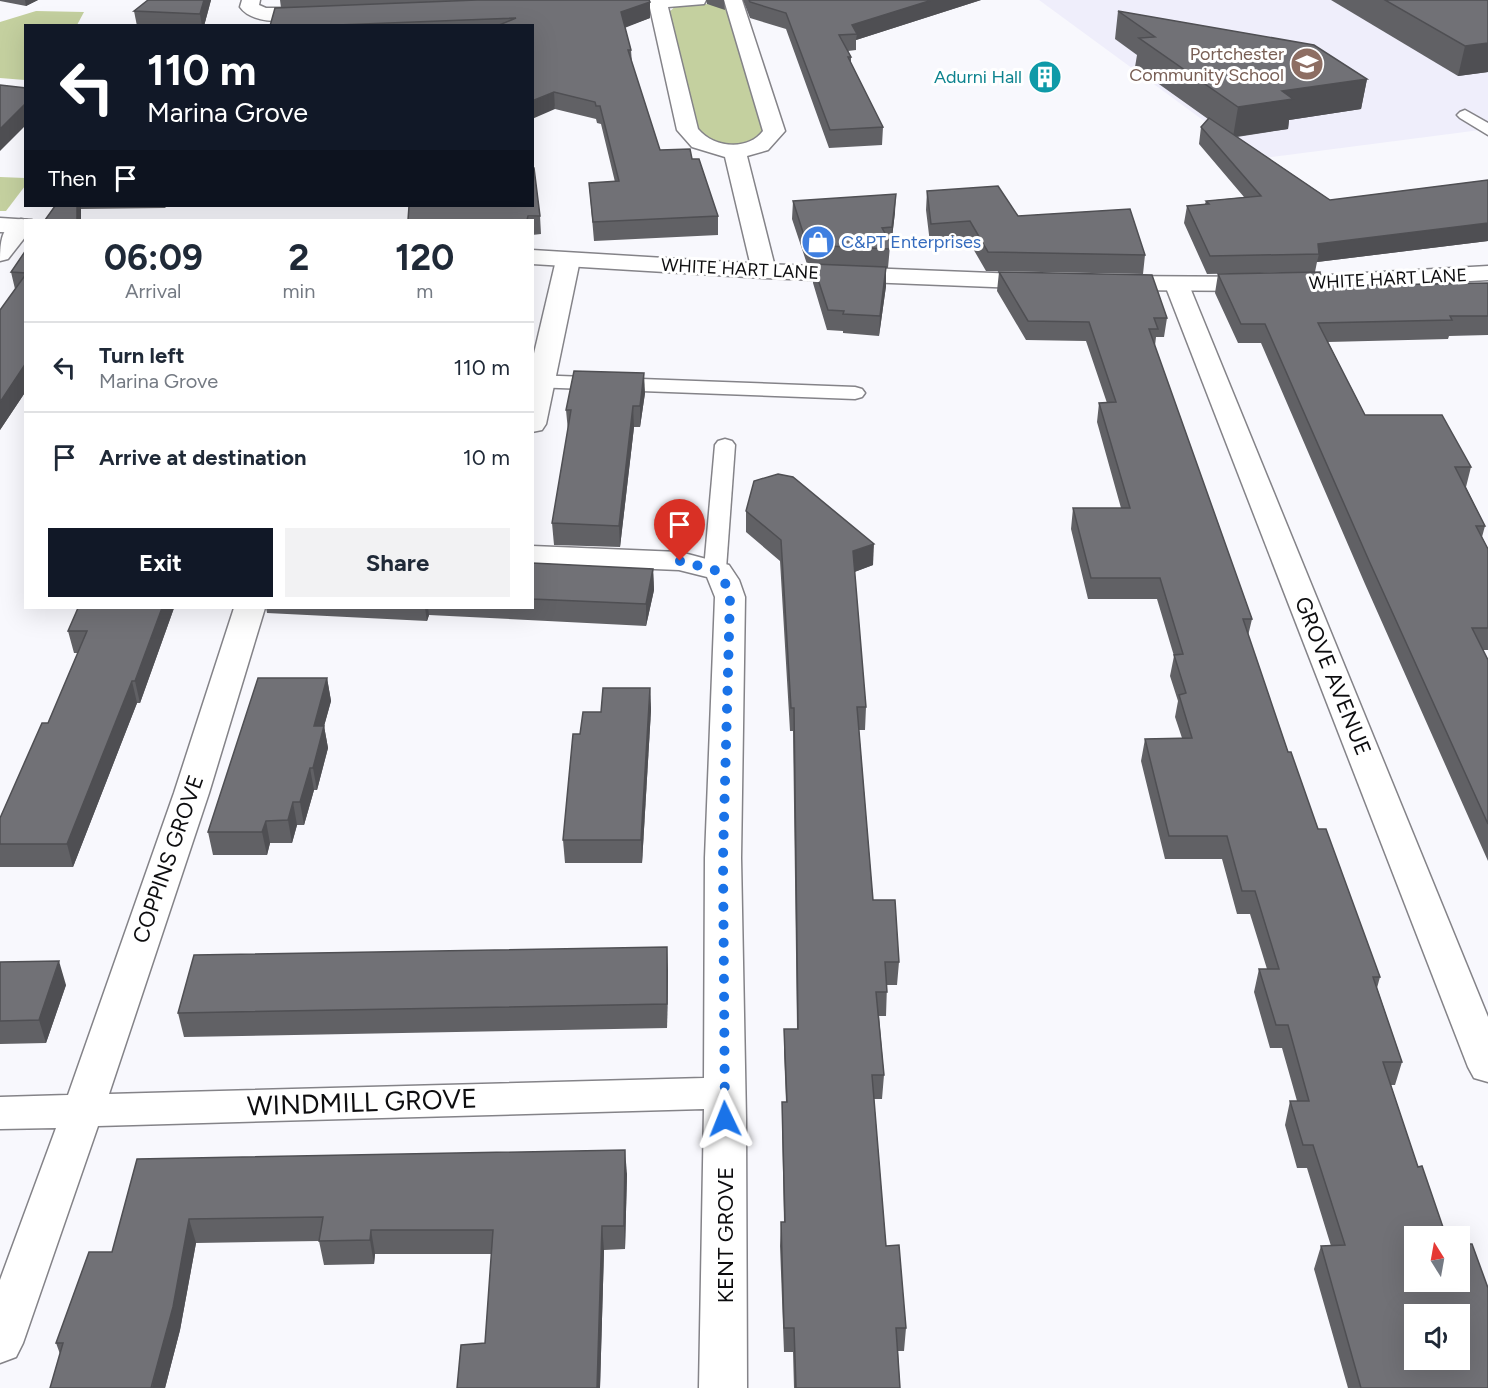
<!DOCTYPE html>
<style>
:root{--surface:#fff;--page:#f2f2f3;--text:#1f2937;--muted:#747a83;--line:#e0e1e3;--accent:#111827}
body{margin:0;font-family:Figtree,sans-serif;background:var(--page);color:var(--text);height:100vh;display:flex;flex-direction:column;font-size:22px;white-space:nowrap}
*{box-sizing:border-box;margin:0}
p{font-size:20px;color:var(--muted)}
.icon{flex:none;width:33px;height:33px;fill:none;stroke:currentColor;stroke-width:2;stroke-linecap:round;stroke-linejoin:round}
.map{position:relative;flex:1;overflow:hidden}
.details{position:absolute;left:24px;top:219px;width:510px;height:390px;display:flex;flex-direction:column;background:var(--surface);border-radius:0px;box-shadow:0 6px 24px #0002}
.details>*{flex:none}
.banner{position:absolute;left:24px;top:24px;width:510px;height:183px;border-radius:0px;box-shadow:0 6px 24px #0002;background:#111827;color:#fff;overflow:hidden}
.needle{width:39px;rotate:349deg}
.tools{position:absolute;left:1404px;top:1226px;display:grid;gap:12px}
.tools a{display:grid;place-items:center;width:66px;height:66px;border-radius:0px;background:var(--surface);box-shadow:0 6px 24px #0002;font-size:30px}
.pin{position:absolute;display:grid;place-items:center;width:51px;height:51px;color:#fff;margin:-62px -26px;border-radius:50% 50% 50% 0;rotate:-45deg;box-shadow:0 0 6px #0007}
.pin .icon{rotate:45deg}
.me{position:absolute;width:66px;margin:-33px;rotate:358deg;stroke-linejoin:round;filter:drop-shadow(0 0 4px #0008)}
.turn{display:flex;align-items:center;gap:21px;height:126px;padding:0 24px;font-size:27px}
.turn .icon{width:78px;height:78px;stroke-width:2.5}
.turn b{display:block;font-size:42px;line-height:51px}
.then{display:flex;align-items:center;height:57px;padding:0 24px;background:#0003;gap:12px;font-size:22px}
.eta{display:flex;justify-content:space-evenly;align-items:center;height:102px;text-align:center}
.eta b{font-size:36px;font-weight:700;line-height:42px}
.button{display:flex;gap:12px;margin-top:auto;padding:12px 24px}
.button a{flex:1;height:69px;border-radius:0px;background:var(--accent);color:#fff;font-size:24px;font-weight:700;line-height:69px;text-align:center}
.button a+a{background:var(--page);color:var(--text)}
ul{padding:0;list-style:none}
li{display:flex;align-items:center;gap:18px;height:90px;padding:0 24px;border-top:2px solid var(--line)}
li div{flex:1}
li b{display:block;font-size:22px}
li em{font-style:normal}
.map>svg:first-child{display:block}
</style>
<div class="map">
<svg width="1488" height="1388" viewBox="0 0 1488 1388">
<rect width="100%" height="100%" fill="#f8f8fd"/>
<polygon fill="#efeefb" points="1039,0 1488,0 1488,129 1256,159"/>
<g fill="#c4d09f">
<path d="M696 3 726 6 763 131C749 154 717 148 699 133L669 12 677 5Z"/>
<polygon points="36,11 84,12 77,25 26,26 25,80 0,78 0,22"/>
<polygon points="0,177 25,178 25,186 6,211 0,211"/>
</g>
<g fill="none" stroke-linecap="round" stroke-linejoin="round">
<defs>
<g id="lane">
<polygon points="1465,110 1488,123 1488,135 1460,118 1457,115 1460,112"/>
<polygon points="532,375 855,387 862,389 865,393 862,397 855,399 532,387"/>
<polygon points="725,439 732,441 735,445 726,569 723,574 715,576 707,574 704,569 715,445 718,441"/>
</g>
<g id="street">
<path d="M242 0H260L259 5 266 8H316L323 10 325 14 323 18 316 20C294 20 254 27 240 7Z"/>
<path d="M599 0H706L704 4 668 7 698 129C714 148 748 151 763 131L724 0H742L785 131 768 150 747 156 776 271 773 276 764 278 755 276 752 271 725 157 692 147 677 130 650 8 605 10 598 8 596 4Z"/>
<path d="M21 219 27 220 26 236 8 259 0 261C0 243 1 224 21 219Z"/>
<polygon points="568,253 576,255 580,260 546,424 542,430 532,432 532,362 556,260 560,255"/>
<polygon points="1177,278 1186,280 1189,285 1488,1017 1488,1082 1474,1078 1468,1067 1165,285 1168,280"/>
<polygon points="532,546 680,552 729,565 739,580 745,597 741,858 746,1119 747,1388 699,1388 704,1109 98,1126 23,1343 16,1357 0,1363 0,1280 56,1128 0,1129 0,1097 68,1095 174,793 234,608 265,608 209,793 109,1094 704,1078 705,858 715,597 707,577 679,570 532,564"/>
</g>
<g id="secondary">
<polygon points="0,218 32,220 26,220 26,233 0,232"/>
<polygon points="532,250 764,264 1043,275 1052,277 1055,282 1052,287 1043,289 764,278 532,264"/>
<polygon points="1488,266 1488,280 1292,291 1110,290 1101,288 1098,283 1101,278 1110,276 1292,277"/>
</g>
</defs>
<use href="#lane" stroke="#848388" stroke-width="3"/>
<use href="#street" stroke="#848388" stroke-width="3"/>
<use href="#secondary" stroke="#848388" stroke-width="3"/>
<use href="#lane" fill="#fff" fill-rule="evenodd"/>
<use href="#street" fill="#fff" fill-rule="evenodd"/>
<use href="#secondary" fill="#fff" fill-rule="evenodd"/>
</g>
<g fill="#616165">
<polygon points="0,0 38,0 26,6 0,1"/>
<polygon points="211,0 204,26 137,26 134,11"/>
<polygon points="280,0 649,0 650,18 625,27 631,50 632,63 660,150 692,159 718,216 718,235 594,241 589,183 615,182 601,124 597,123 596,119 555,109 532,26 270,26 281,8"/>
<polygon points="706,0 724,0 725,10 707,4"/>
<polygon points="743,0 981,0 856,40 856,50 848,51 851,57 851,63 883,127 882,145 829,148 786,29 750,18"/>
<polygon points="1331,0 1488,0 1488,72 1458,76"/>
<polygon points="1118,11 1367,79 1361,109 1289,120 1288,129 1237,137 1330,200 1488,180 1488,241 1317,262 1315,272 1207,274 1184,223 1187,206 1205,204 1206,201 1244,197 1199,144 1201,127 1208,119 1135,67 1137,55 1115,39"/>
<polygon points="927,191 1018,216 1145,255 1143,274 986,271 968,240 930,243 926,210"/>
<polygon points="793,201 895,212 891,246 890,246 888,268 886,268 886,286 879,336 843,333 843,331 827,330 813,283 813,264 807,264 792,219"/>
<polygon points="55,206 167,206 165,208 81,209 81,220 45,220"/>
<polygon points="540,216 541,234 532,235 532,220 408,220"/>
<polygon points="26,250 26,391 0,430 15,289 11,272"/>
<polygon points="999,272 1167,318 1164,337 1156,337 1155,346 1252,619 1248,636 1288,752 1318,829 1380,977 1377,988 1402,1062 1395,1085 1391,1085 1488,1388 1348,1388 1314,1269 1321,1246 1331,1246 1307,1168 1297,1168 1285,1125 1290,1101 1297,1101 1282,1048 1270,1048 1254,992 1259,969 1267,969 1250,914 1237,914 1222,859 1165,859 1141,761 1145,739 1182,738 1175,717 1178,701 1170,676 1174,656 1157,599 1088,599 1071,529 1073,508 1121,508 1097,422 1099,403 1107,403 1086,341 1026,340 997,291"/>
<polygon points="1218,274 1321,286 1488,283 1488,335 1449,336 1448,339 1328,342 1365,415 1471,467 1466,487 1485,526 1482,537 1488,549 1488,650 1483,650 1488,660 1488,861 1365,584 1261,343 1238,343 1215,293"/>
<polygon points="645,393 640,427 634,427 620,547 554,545 552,523 568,431 566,410"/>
<polygon points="746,511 873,565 854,572 866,707 865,730 859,730 873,900 899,962 897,985 887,985 886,1016 879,1016 884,1075 882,1099 874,1099 886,1246 906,1328 904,1351 898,1351 900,1388 794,1388 793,1352 784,1352 780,1246 781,1222 784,1222 782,1125 782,1102 786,1102 784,1052 784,1029 797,1029 793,731 790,731 780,561 746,532"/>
<polygon points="532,563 653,569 654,590 646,626 429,615 427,621 267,613 266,608 532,608"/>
<polygon points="174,608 140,703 137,703 73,867 0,867 0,818 48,723 78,653 74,653 68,631"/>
<polygon points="327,678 331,701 324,726 328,748 317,790 314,790 304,825 297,825 292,843 270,843 267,855 213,855 208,832"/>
<polygon points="650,688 651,710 642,863 565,863 563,840 580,734 601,712"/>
<polygon points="0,962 66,985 46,1043 0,1044"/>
<polygon points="668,970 667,1028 184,1037 178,1013"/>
<polygon points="137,1159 627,1174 625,1249 604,1250 600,1388 457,1388 485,1343 492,1254 375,1254 374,1264 324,1265 319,1241 196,1243 180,1330 165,1388 50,1388 60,1354 56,1343 112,1252"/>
</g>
<g fill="#4f4f53">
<polygon points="25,0 38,0 26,6"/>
<polygon points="204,0 211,0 204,26 202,26 200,14"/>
<polygon points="932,0 981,0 856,40 857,34 852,25"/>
<polygon points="650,2 650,18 622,29 621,12"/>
<polygon points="1488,43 1488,72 1458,76 1465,46"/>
<polygon points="1367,79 1361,109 1289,120 1288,129 1233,137 1238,107 1282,91"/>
<polygon points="554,92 555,109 532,119 532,101"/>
<polygon points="26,103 26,125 0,151 0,129"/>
<polygon points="896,194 895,212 891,246 892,227"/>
<rect x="77" y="206" width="4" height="14"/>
<polygon points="1488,223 1488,241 1317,262 1319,254 1318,244"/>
<polygon points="886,267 886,286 879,336 880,316"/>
<polygon points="26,363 26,391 0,430 0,402"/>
<polygon points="644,373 645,393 640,427 640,406"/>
<polygon points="633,406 634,427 620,547 619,526"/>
<polygon points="874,544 873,565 852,573 853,551"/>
<polygon points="653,569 654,590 646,626 646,604"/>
<polygon points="162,608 174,608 140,703 135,681"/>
<polygon points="425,608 428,608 429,615 427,621"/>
<polygon points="327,678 331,701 318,748 314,726"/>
<polygon points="132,681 137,703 73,867 67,844"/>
<polygon points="650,688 651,710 642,863 641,840"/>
<polygon points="324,726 328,748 317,790 313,768"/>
<polygon points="310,768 314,790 304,825 300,802"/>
<polygon points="293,802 297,825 292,843 288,820"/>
<polygon points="266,821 270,843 267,855 262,832"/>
<polygon points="667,947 668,970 667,1028"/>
<polygon points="59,961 66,985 46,1043 39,1020"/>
<polygon points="625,1150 627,1174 625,1249 624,1226"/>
<polygon points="189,1219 196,1243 180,1330 165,1388 152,1388"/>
<polygon points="602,1226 604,1250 600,1388 597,1388"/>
<polygon points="371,1230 375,1254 374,1264 370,1240"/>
</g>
<g fill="#717176" stroke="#4f4f53" stroke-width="1.5" fill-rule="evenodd">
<polygon points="148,0 204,0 200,14 134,11"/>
<polygon points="477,0 649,0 650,2 621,12 631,50 628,50 660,150 690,149 692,159 699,159 718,216 593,222 589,183 619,181 600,106 596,106 595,102 554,92 532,101 532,26 497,26 516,18 312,26 270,26 275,8"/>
<polygon points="749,0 932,0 852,25 857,34 839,35 851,57 848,57 883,127 830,130 786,13 750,2"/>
<polygon points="1385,0 1488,0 1488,43 1465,46"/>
<polygon points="1118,11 1314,45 1367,79 1282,91 1293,99 1238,107 1139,38 1155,37"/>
<polygon points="0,85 26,88 26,103 0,129"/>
<polygon points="1209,118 1330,200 1488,180 1488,223 1318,244 1319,254 1210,256 1187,206 1209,204 1206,201 1261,196 1201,127"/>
<polygon points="532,168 534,168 540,216 528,216 527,220 408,220 409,206 532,206"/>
<polygon points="998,186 1018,216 1130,209 1145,255 988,252 970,221 931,224 927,191"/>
<polygon points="896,194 892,227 882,228 890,242 889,249 807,245 793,201"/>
<polygon points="55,206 77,206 77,220 45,220"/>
<polygon points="26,250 26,273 11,272"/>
<polygon points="813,264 886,267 880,316 843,314 844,311 828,310"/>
<path d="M999 272 1152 275 1167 318H1154L1158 329H1149L1252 619H1243L1288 752H1291L1318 829H1326L1380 977H1373L1402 1062H1383L1418 1167 1422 1166 1446 1236H1414V1281H1460V1244H1472L1488 1288V1388H1361L1321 1246 1345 1245 1313 1145H1303L1290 1101H1309L1288 1025H1276L1259 969H1279L1255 891H1242L1227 836H1169L1145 739 1192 738 1179 695 1186 693 1174 655 1183 654 1160 578H1091L1073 508H1130L1099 403 1116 402 1089 322 1028 321ZM1414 1314H1460V1359H1414Z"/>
<polygon points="1320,272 1321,286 1488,283 1488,316 1450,316 1452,320 1318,323 1365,415 1442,415 1471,467 1455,467 1485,526 1476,526 1488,549 1488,628 1472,628 1488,660 1488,824 1370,563 1265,324 1241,324 1218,274"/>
<polygon points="26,274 26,363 0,402 0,310"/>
<polygon points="574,371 644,373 640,406 633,406 619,526 552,523 571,410 566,410"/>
<polygon points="778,474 793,477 874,544 853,551 866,707 857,707 873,900 895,900 899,962 885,962 887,992 876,992 884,1075 872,1075 886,1246 899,1245 906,1328 896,1328 900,1388 796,1388 794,1328 784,1328 781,1222 785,1222 782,1102 787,1102 784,1029 798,1029 794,708 791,708 781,540 746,511 754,481"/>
<polygon points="532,563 653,569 646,604 532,599"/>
<polygon points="78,608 162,608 135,681 132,681 67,844 0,844 0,818 42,723 48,723 87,631 68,631"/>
<polygon points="258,678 327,678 314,726 324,726 313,768 310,768 300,802 293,802 288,820 266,821 262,832 208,832"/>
<polygon points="603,688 650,688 641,840 563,840 573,734 580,734 583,712 601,712"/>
<polygon points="667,947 667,1004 178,1013 194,955"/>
<polygon points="59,961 39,1020 0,1021 0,962"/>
<polygon points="625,1150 624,1226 602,1226 597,1388 457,1388 461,1345 485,1343 493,1230 371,1230 370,1240 319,1241 323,1217 189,1219 173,1307 151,1388 155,1388 50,1388 63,1343 56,1343 89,1252 112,1252 137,1159"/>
</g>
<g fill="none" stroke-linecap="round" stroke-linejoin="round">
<polyline stroke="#1a73e8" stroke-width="10" stroke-dasharray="0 18" points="680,561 718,571 724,580 730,597 723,858 725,1119"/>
</g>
<defs>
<symbol id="school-disc" viewBox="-11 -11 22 22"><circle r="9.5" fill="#8d6e63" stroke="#fff"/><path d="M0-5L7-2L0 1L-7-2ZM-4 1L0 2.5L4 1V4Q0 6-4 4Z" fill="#fff"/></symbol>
<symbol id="building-disc" viewBox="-11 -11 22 22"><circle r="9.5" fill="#0f9aa8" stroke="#fff"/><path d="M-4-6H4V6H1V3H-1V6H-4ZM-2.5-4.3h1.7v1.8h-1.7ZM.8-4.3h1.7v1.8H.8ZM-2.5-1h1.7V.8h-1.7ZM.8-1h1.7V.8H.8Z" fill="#fff"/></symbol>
<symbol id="shop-disc" viewBox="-11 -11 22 22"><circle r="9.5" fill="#3f7fe0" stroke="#fff"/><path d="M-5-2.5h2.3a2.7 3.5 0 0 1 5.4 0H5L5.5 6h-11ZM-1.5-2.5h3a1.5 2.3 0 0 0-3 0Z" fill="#fff"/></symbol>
</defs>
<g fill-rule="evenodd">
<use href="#school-disc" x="1288" y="45" width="38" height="38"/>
<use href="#building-disc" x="1026" y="58" width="38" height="38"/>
<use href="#shop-disc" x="799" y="223" width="38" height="38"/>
</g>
<g text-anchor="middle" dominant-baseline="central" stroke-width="6" stroke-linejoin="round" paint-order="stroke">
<g font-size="18" fill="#785e54" stroke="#fff" text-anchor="end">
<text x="1284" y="54">Portchester<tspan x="1284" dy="21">Community School</tspan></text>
</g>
<g font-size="18" fill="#0d838f" stroke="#fff" text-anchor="end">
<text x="1022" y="77">Adurni Hall</text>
</g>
<g font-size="18" fill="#366cbe" stroke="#fff" text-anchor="start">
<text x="841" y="242">C&amp;PT Enterprises</text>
</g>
<g font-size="18" fill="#0d0d0f" stroke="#fff">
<text transform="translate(740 269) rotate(3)">WHITE HART LANE</text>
<text transform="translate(1388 279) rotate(-3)">WHITE HART LANE</text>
</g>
<g font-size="22" fill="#0d0d0f" stroke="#fff">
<text transform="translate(1333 676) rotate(68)">GROVE AVENUE</text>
<text transform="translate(168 859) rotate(-71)">COPPINS GROVE</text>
<text transform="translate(725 1235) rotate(-90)">KENT GROVE</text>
</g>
<g font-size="27" fill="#0d0d0f" stroke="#fff">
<text transform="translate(362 1102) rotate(-2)">WINDMILL GROVE</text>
</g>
</g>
</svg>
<div class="tools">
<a><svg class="needle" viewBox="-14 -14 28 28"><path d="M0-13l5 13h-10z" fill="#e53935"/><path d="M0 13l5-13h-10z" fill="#747a83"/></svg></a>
<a><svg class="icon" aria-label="sound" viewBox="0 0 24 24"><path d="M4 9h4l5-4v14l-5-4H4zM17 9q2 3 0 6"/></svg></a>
</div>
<div class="pin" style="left:680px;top:561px;background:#d93025"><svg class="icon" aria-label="arrive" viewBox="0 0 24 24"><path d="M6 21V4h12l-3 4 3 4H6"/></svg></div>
<svg class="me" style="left:725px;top:1119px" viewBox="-20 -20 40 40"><path d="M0-17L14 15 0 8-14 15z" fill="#1a73e8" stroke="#fff" stroke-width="4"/></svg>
<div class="banner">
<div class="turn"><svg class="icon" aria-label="left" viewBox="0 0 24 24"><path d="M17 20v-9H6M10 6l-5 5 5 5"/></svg><div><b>110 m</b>Marina Grove</div></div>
<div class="then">Then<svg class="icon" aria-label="arrive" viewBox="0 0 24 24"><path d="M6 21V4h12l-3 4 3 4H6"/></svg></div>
</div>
<section class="details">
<div class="eta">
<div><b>06:09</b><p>Arrival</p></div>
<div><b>2</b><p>min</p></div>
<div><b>120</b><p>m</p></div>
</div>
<ul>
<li><svg class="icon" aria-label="left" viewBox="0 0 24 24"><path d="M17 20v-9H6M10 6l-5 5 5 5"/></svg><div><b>Turn left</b><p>Marina Grove</p></div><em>110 m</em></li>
<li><svg class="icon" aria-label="arrive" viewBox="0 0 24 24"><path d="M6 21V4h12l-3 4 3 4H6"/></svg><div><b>Arrive at destination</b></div><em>10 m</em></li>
</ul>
<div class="button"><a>Exit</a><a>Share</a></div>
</section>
</div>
